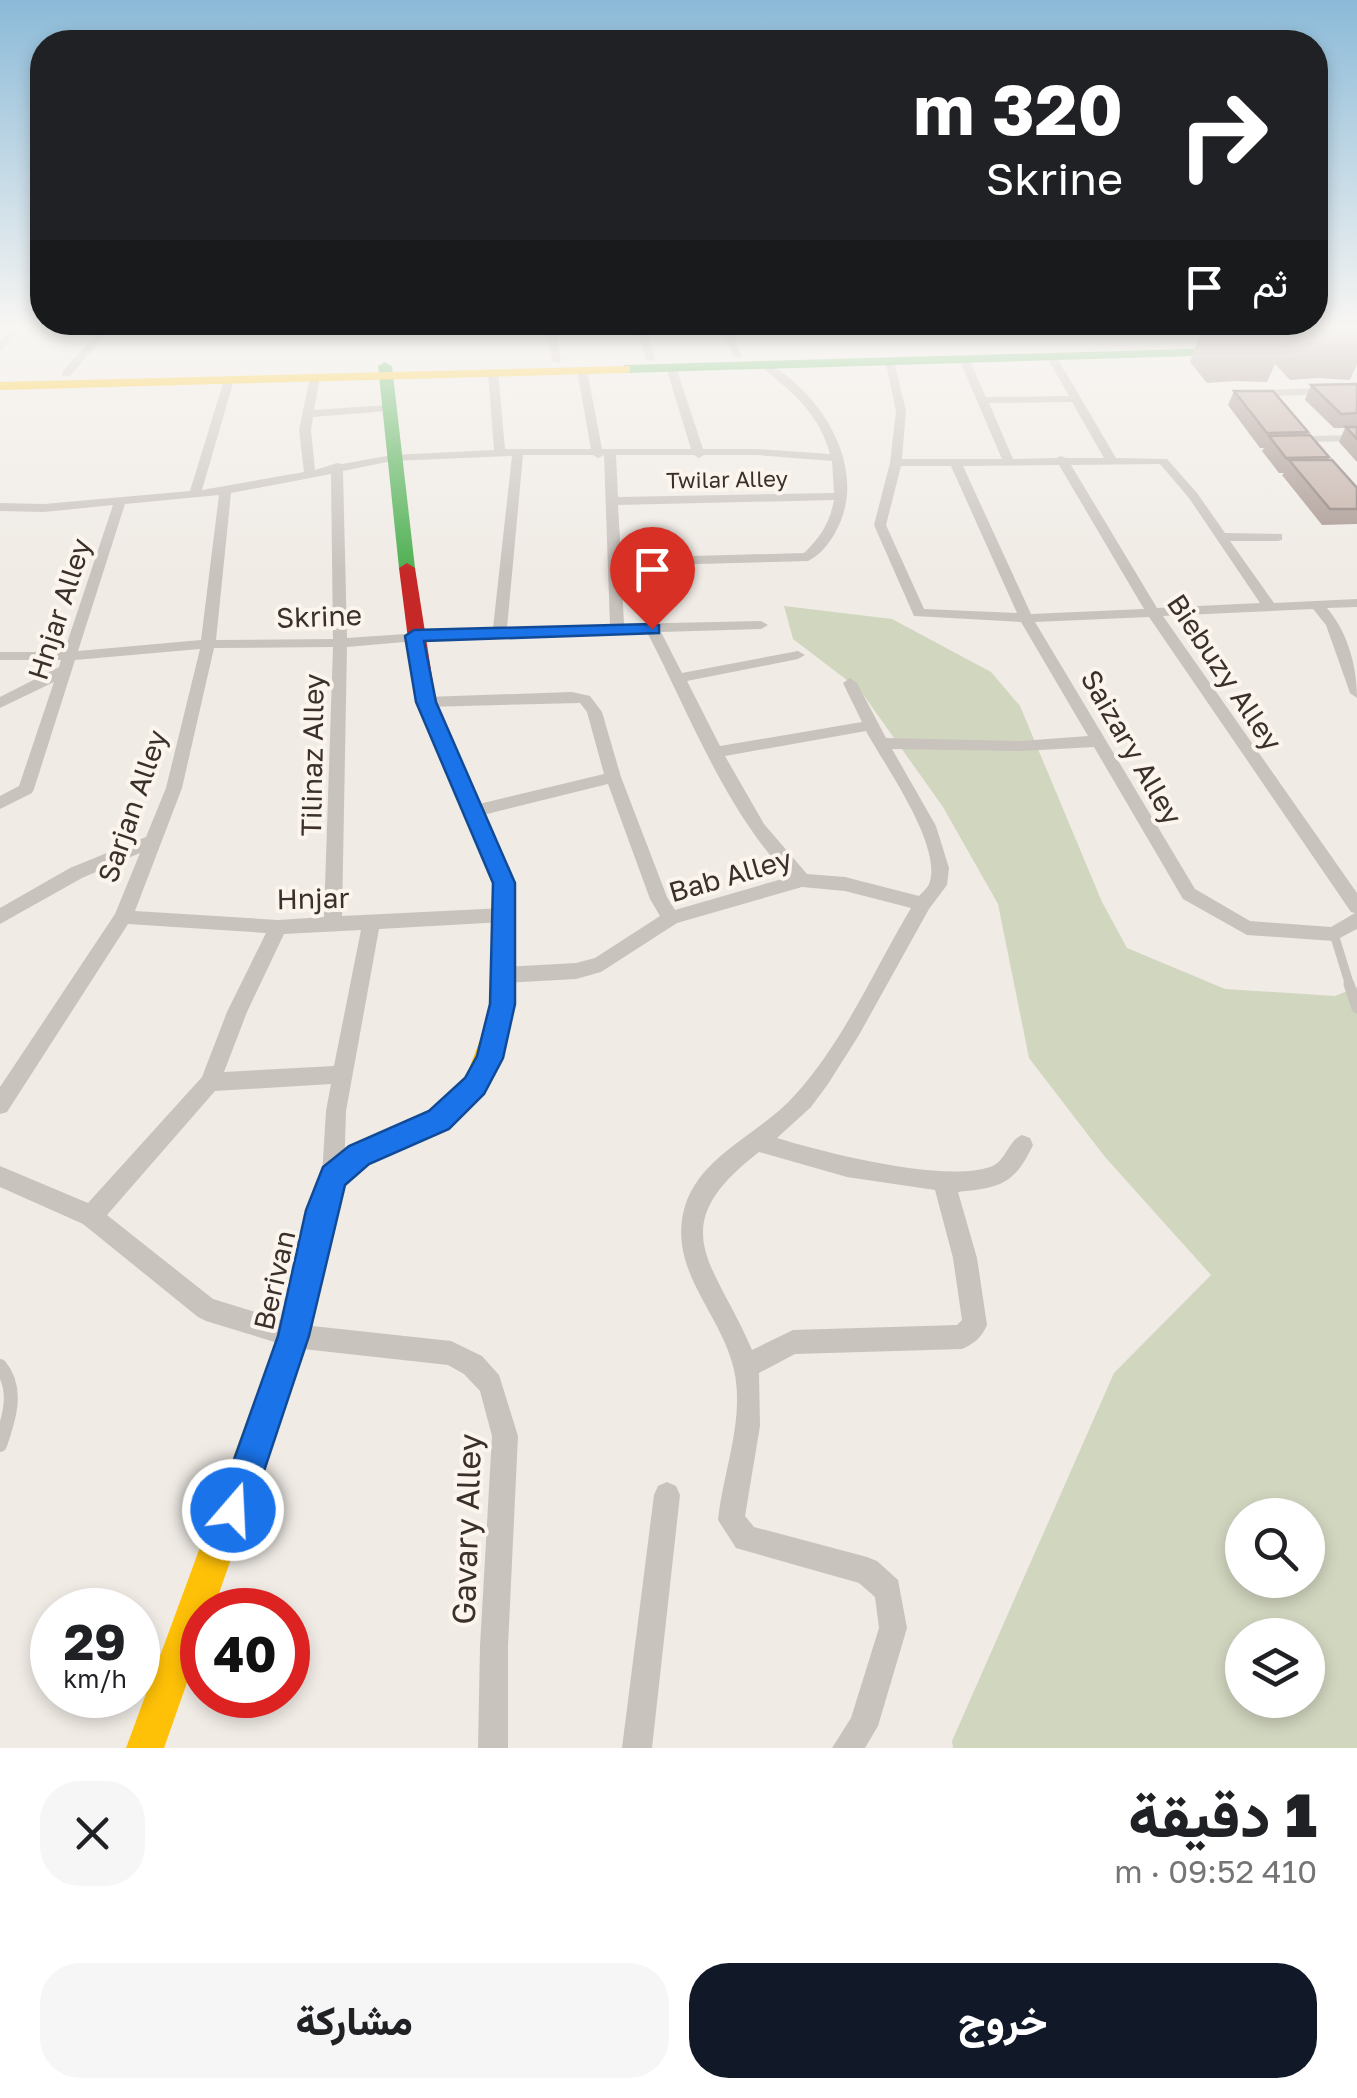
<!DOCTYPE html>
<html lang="ar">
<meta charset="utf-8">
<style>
:root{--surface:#fff;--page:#f6f6f6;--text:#202124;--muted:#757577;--accent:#111827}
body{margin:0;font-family:"Golos Text",Vazirmatn,sans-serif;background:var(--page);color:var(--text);direction:rtl;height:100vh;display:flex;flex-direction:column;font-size:38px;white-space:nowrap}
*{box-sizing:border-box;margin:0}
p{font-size:32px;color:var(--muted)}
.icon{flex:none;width:55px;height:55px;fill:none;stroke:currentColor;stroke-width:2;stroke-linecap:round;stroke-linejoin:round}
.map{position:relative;height:1748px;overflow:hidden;direction:ltr}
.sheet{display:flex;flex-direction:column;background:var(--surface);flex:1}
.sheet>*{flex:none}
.banner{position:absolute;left:30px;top:30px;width:1298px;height:305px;border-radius:40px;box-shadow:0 5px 15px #0003;direction:rtl;background:#202124;color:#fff;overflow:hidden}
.controls{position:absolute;left:1225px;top:1498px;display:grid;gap:20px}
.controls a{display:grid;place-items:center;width:100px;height:100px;border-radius:50%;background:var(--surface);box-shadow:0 5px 15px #0003;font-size:50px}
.speed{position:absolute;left:30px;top:1588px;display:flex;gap:20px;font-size:50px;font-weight:700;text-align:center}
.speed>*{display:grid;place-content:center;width:130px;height:130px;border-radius:50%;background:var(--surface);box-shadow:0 5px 15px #0003;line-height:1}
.speed small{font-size:25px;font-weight:400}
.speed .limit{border:15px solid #d22;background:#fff;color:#111}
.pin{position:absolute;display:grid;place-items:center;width:85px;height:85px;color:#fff;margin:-102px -42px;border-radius:50% 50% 50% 0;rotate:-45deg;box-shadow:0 0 10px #0007}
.pin .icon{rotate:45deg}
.me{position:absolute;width:110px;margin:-55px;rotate:19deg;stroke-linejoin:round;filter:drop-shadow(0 0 8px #0008)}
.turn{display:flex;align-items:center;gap:35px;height:210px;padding:0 40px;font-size:45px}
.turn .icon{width:130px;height:130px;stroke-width:2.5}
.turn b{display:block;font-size:70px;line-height:85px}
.then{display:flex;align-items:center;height:95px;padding:0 40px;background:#0003;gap:20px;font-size:38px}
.round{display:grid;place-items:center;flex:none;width:105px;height:105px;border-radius:40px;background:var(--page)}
.overview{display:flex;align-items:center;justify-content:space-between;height:170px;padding:0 40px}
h1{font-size:60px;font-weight:800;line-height:75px}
.button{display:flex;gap:20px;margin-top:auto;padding:20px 40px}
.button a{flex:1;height:115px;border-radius:40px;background:var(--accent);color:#fff;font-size:40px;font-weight:800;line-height:115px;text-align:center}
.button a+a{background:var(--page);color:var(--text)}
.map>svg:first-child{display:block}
</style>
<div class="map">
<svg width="1357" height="1748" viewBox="0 0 1357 1748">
<rect width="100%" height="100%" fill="#f0ebe5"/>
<path fill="#d1d6bf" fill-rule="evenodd" d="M784 606 892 619 991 672 1020 706 1102 902 1127 948 1225 989 1335 996 1357 987V1748H953L952 1741 1114 1373 1211 1275 1105 1157 1029 1058 998 904 943 807 860 690 793 639ZM1242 1515H1308V1580H1242ZM1242 1635H1308V1700H1242Z"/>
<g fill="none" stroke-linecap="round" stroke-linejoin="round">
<polyline stroke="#c9c3be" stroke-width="9" points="1334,934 1350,986"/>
<polyline stroke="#c9c3be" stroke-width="11" points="1349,984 1357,1008"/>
<path stroke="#c9c3be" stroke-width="14" d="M0 1366C19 1389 9 1419 0 1445"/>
<g fill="#c9c3be" fill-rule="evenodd">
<polygon points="11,329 21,329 0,351 0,342"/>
<polygon points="100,329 110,329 70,376 62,376 62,372"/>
<polygon points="547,329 557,329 561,363 552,361"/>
<polygon points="637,329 647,329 655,361 646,359"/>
<polygon points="722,329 732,329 742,358 733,356"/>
<path d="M1047 354 1056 356 1116 458 1167 459 1197 493 1225 533 1282 534V540L1278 541H1230L1274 603 1357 599V607L1327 608C1348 633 1357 666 1357 698L1350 693 1326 625 1313 609 1163 616 1357 893V929L1334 941 1247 935 1183 899 1094 747 1021 751 892 749 936 826 949 868 947 885 929 909 859 1035 828 1084 811 1107 777 1138C826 1153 944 1183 990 1167 1007 1161 1007 1141 1022 1135L1030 1138 1033 1145C1014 1185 1000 1188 958 1192L977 1258 987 1325C982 1337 974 1344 962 1349L795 1354 759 1373 760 1426 745 1516 754 1527 867 1557 877 1561 898 1580 907 1628 878 1726 865 1748H832L851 1718 879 1628 875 1597 859 1583 736 1548 718 1520C723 1471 745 1420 734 1370 722 1315 671 1274 683 1214 695 1156 760 1135 795 1095 844 1041 874 970 911 908L845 891 802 887 677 923 601 972 576 979 503 983 496 980 494 975 496 970 503 967 576 963 595 958 660 916 650 899 608 784 475 817 467 811 475 805 604 774 587 712 580 703 426 707 418 702 426 697 572 692 590 696 602 712 621 777 667 897 675 910 789 877C724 808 690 715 647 632L462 637 347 647 342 916 504 908 510 910 513 915 510 920 504 922 379 929 346 1111 344 1176 341 1183 333 1186 325 1183 322 1176 326 1111 331 1084 215 1091 107 1215 213 1299 294 1324 451 1341 482 1356 499 1375 518 1436 508 1646V1748H478L480 1646 492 1436 480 1391 464 1374 448 1365 294 1348 206 1321 198 1317 83 1224 0 1187V1166L88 1203 202 1077 227 1012 266 933 128 924 7 1112 0 1114V1087L115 914 140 853 82 878 0 924V908L70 868 146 837 166 788 200 649 75 660 34 789 32 793 0 809V796L19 786 54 682 0 708V697L59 667 61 660H0V652H64L113 505 44 512 0 511V503L44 504 190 491 224 380 229 377 234 380 202 490 304 472 299 430 310 377 315 374 320 377 314 410 388 405 393 408 388 411 313 417 311 430 315 470 337 463 342 464 392 455 494 450 488 372 493 369 498 372 505 449H591L577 370 582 367 587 370 602 449H691L666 367 671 364 676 367 703 449H757L830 454C819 413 792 392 760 366V362L764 361C822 392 871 470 835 533 828 545 820 555 808 561L621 566 624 624 761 621 768 625 761 629 661 632 682 673 798 651 805 655 798 659 687 681 720 746 862 722 843 683 850 678 857 683 886 738 1021 741 1088 736 1021 622 914 616 874 525 890 463 896 411 885 359 894 361 906 411 902 459H1002L959 359 968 357 986 397 1069 396 1046 356ZM1072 402 1104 458H1066L1061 456 1056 458 1013 459 989 403ZM523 455H593L598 458 604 455 610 625 507 628ZM616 455H694L699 458 704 455H757L832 461 834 493 618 497ZM512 456 493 628 347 638 343 471 392 461ZM1160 464 1189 498 1260 603 1157 608 1071 465ZM1059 465 1144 609 1031 614 963 466ZM901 466H951L1017 613 924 609 886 525ZM331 474 333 639 216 640 231 493ZM219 495 201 640 78 651 125 504ZM834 500C830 522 821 537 804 553L621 558 618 505ZM1149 617 1351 912 1355 913 1331 927 1250 921 1195 889 1035 622ZM333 647 324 917 278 920 135 911 182 788 214 648ZM866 731C883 763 944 847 929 884 928 887 922 893 919 896L845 877 807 874 764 824 725 756ZM361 930 334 1066 224 1072 247 1012 284 934ZM759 1152 847 1177 935 1190 953 1258 962 1320 957 1325 793 1330 752 1350C715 1262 660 1228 759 1152Z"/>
<polygon points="1357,387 1357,393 1274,396 1279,403 1274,406 1261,393 1266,390"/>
<polygon points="1357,435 1357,441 1307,442 1301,439 1307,436"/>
<polygon points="667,1482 676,1486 680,1495 652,1748 622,1748 654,1495 658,1486"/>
</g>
<g fill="#4caf50" fill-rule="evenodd">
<polygon points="1225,348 1230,349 1230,355 625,373 618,369 625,365"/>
<polygon points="385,362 392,366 415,568 407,573 399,568 378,366"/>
</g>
<g fill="#ffc107" fill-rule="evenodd">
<polygon points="630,366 630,372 625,373 0,390 0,382"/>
<polygon points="496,1019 505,1022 509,1030 484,1094 449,1129 369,1164 344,1184 335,1210 310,1336 213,1610 202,1610 202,1640 164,1748 126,1748 278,1336 307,1210 323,1167 349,1146 429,1111 465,1079 487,1022"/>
</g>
<polygon fill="#c62828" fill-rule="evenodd" points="407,563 415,568 436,702 515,883 515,1004 505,1038 496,1041 487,1038 483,1030 491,1004 493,883 416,702 399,568"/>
</g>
<g fill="#a89690">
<polygon points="1202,329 1357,329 1357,364 1350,380 1318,378 1290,380 1275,364 1267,382 1236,381 1207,383 1190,362"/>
<polygon points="1357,384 1357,462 1339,442 1345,428 1334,428 1305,400 1311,385"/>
<polygon points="1234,391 1308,432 1307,436 1329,457 1328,460 1357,488 1357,524 1322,525 1282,475 1284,473 1279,473 1262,451 1264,448 1260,448 1228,405"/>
</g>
<g fill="#c3afa7" stroke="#887a75" stroke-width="2.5">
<polygon points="1357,384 1357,413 1341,414 1311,385"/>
<polygon points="1234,391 1273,391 1308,432 1267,433"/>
<polygon points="1346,427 1357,427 1357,439"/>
<polygon points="1310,435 1329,457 1286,458 1269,436"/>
<polygon points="1289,460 1332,460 1357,488 1357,509 1330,509"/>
</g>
<linearGradient id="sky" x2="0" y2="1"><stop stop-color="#8bbad8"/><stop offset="0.57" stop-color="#f8f6f3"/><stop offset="1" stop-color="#f8f6f3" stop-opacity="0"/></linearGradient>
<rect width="1357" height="573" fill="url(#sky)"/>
<polygon fill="#1a73e8" stroke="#114b97" stroke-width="2.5" points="652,624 659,625 659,633 424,641 436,702 515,883 515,1004 503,1058 484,1094 449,1129 369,1164 345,1185 309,1336 251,1510 245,1522 233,1527 221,1522 216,1510 278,1336 306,1210 323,1167 349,1146 429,1111 465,1078 477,1056 490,1004 493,883 416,702 405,636 414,630"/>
<g text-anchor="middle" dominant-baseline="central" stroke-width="8" stroke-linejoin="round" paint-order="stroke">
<g font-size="22" fill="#3b302b" stroke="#fbf5ee">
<text transform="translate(727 479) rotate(-1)">Twilar Alley</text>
</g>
<g font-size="28" fill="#3b302b" stroke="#fbf5ee">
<text transform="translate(59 609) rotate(-72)">Hnjar Alley</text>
<text transform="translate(319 616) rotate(-2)">Skrine</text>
<text transform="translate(1225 672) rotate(56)">Biebuzy Alley</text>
<text transform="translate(1132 747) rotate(60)">Saizary Alley</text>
<text transform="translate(312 755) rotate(-89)">Tilinaz Alley</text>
<text transform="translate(132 806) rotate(-71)">Sarjan Alley</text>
<text transform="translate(730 875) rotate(-16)">Bab Alley</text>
<text transform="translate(313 898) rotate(-1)">Hnjar</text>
<text transform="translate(274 1280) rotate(-77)">Berivan</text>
</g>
<g font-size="32" fill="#3b302b" stroke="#fbf5ee">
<text transform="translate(466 1529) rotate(-88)">Gavary Alley</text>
</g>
</g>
</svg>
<div class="controls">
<a><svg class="icon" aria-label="search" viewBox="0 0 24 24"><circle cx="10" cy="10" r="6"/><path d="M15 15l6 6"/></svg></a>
<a><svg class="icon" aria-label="layers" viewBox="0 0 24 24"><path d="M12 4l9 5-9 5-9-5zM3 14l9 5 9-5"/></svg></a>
</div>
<div class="speed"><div>29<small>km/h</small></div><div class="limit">40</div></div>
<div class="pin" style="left:652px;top:629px;background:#d93025"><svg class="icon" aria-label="arrive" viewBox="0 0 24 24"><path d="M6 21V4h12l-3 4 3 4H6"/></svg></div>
<svg class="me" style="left:233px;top:1510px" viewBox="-20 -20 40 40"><circle r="17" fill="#1a73e8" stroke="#fff" stroke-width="3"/><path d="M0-11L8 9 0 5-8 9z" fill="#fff"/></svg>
<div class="banner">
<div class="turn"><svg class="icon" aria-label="right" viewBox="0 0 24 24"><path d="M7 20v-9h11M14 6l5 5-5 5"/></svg><div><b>320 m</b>Skrine</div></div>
<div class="then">ثم<svg class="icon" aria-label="arrive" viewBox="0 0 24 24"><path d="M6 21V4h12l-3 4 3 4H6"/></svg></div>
</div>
</div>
<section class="sheet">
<div class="overview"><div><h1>1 دقيقة</h1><p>410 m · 09:52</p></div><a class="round"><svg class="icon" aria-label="close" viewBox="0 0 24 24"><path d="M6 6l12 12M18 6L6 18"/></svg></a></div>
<div class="button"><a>خروج</a><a>مشاركة</a></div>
</section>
